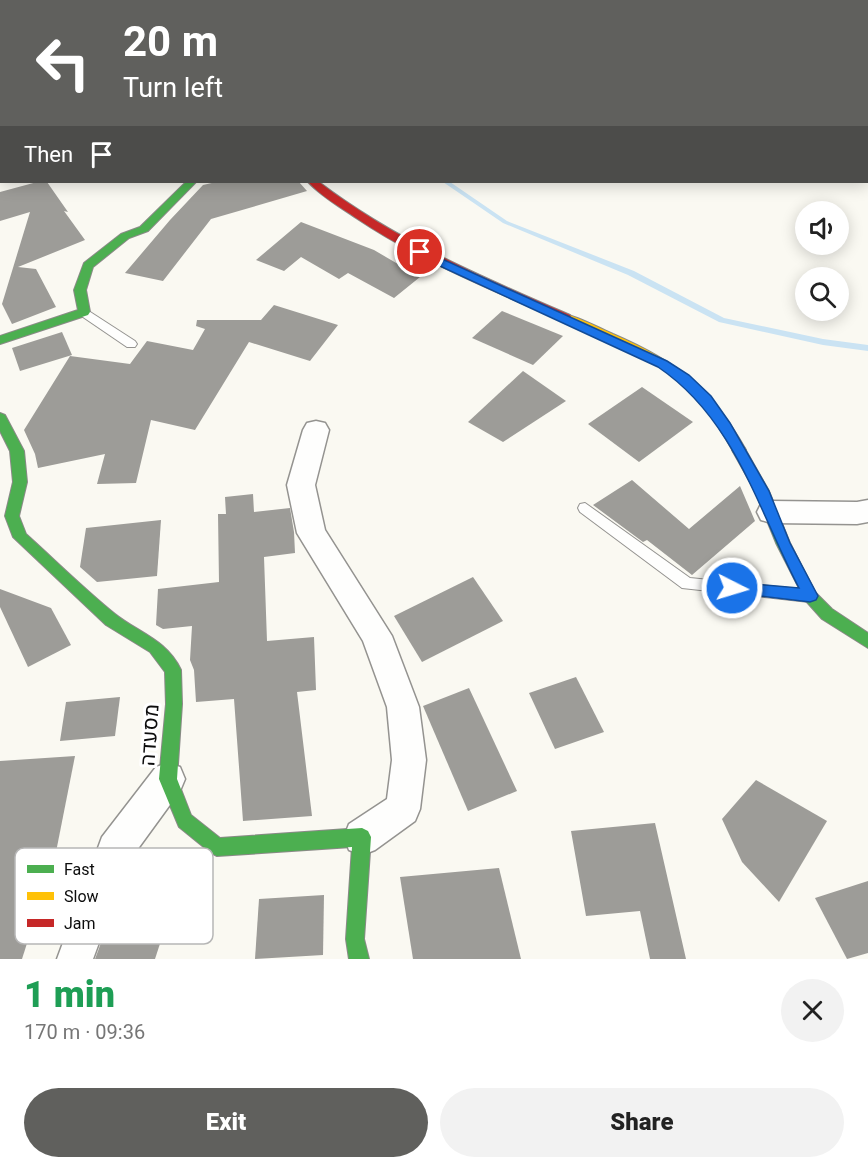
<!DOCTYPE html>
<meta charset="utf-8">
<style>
:root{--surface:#fff;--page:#f2f2f2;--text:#222;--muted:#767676;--accent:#60605d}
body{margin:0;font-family:Georgia,Heebo,serif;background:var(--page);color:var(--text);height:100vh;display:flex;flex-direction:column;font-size:22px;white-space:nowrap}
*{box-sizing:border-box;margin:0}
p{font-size:20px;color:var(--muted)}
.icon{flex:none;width:33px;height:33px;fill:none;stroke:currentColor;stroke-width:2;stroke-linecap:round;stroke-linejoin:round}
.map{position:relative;height:959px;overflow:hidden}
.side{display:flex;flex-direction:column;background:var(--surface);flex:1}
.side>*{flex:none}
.top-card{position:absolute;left:0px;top:0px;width:868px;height:183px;box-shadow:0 3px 15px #0003;background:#60605d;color:#fff;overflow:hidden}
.buttons{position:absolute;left:795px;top:201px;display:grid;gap:12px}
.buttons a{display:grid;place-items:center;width:54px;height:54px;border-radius:50%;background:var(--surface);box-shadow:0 3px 15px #0003;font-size:30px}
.pin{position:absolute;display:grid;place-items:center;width:51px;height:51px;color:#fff;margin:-26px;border:3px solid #fff;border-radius:50%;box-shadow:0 2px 6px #0007}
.me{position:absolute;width:66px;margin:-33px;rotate:95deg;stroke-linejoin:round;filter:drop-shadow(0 0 4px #0008)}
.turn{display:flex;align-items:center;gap:21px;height:126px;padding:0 24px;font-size:27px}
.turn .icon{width:78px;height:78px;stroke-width:2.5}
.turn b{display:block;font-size:42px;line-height:51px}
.then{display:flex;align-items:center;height:57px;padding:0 24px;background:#0003;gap:12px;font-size:22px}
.round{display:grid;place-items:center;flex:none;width:63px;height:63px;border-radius:32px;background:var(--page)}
.headline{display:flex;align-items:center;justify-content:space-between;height:102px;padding:0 24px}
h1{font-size:36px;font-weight:800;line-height:45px;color:#1e9e55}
.primary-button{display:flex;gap:12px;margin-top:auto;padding:12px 24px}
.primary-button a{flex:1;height:69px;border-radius:36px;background:var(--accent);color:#fff;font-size:24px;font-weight:800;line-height:69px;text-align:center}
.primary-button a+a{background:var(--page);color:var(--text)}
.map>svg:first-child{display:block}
</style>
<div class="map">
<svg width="868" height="959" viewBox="0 0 868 959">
<rect width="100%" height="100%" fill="#faf9f2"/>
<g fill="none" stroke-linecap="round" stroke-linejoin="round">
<g fill="#cae3f3" fill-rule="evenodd">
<polygon points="0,24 2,25 2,29 0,28"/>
<polygon points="443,182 450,182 507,221 634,271 724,318 823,339 868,345 868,351 823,345 719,322 628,275 503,223"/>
</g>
</g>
<g fill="#9d9c98">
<polygon points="37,182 47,182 68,212 64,211 85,240 18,267 36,269 56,307 12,324 2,304 30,212 0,221 0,192"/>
<polygon points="216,182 299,182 307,191 211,219 163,281 125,273 170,220 203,185"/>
<polygon points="301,222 374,250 420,277 394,298 348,273 339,279 301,257 284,271 256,260"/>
<polygon points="274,305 338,325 310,361 249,342 195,430 151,420 136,483 97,484 105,454 38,468 35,454 24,430 70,356 130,364 147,341 193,350 205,329 196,326 197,320 261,320"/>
<polygon points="502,311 563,336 533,365 472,338"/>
<polygon points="62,332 72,355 20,371 12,348"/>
<polygon points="523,371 566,401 503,442 468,422"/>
<polygon points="642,387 693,422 639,462 588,424"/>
<polygon points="632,480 689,529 740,486 755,521 692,575 647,540 643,542 593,505"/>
<polygon points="253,494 254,512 290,508 294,532 295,553 264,557 267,641 314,637 316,690 297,692 312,816 243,821 234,699 196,702 194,670 190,660 192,626 163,629 156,625 158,589 219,582 218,514 226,514 225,497"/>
<polygon points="161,520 157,576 97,582 80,567 86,528"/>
<polygon points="473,577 503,621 422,662 394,616"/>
<polygon points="0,589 51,608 71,645 28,667 0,607"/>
<polygon points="576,677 604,732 555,749 529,693"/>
<polygon points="469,688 517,791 468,811 423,706"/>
<polygon points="120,697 115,736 60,741 66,702"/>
<polygon points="75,756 56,852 22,959 0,959 0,761"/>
<polygon points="756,780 827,821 779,902 742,862 722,819"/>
<polygon points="655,823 686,959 650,959 640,911 586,916 571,831"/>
<polygon points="499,868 521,959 413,959 400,877"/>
<polygon points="127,873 180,882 155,959 95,959"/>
<polygon points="868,881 868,953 847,959 815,898"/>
<polygon points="324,895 323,955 255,959 259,899"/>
</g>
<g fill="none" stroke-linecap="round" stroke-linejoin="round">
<defs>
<g id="lane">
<polygon points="84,308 135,341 137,344 135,347 127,347 80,315 80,309"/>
<polygon points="585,503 690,578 809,590 814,592 816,596 814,600 809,602 682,588 580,512 578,508 580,504"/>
</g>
<g id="street">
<polygon points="333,0 357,0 358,2 334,2"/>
<polygon points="697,0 713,0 714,2 698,2"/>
<rect x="0" y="42" width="2" height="11"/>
<polygon points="0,68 2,68 0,79"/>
<rect x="0" y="94" width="2" height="11"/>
<rect x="867" y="120" width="1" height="12"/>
<polygon points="316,421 325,423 329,430 315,485 325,530 392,636 419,707 426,760 420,809 415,821 375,850 362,855 349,850 344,837 349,824 387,799 392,760 387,707 363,641 297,533 287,485 303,430 307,423"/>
<polygon points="868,500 868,522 857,524 771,523 761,520 757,512 761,504 771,501 857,502"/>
<polygon points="168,763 180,767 185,779 180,791 129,861 93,959 57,959 102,837 156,767"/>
</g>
<g id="fast">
<polygon points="186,182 196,182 148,231 129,238 93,267 86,290 90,312 88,315 0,344 0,336 78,310 74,290 84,263 121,234 140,227"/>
<path d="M0 413 5 415 24 451 27 482 19 516 26 534C55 560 84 589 115 614 139 633 167 640 181 670L182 704 177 779 191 815 220 838 362 828 368 831 371 837 364 939 369 959H349L346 939 352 847 217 856 211 853 179 827 159 779 166 704 165 672 150 652 106 625 13 537 5 516 13 482 10 451 0 431Z"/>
<polygon points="739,445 744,447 769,491 790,543 815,592 832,609 868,633 868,648 822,619 805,600 776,543 755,491 732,450"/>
</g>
<g id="slow">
<polygon points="2,140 2,146 0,147 0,141"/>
<path d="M566 314C582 319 598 327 613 334 678 362 711 388 746 450L744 453H734C723 433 711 413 695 396 660 358 608 340 562 321L560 318 562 315Z"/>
</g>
<g id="jam">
<rect x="867" y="15" width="1" height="4"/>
<path d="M308 182H319C395 240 482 277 570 315L572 318 566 322 562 321C492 290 420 261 356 218 340 207 321 196 308 182Z"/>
</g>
</defs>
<use href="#lane" stroke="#949390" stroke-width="2"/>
<use href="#street" stroke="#949390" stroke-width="3"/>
<use href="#fast" stroke="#8a8a87" stroke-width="2"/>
<use href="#slow" stroke="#8a8a87" stroke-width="2"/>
<use href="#jam" stroke="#8a8a87" stroke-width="2"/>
<use href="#lane" fill="#fefefd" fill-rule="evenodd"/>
<use href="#street" fill="#fefefd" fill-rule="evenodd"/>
<use href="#fast" fill="#4caf50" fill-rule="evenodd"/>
<use href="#slow" fill="#ffc107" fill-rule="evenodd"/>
<use href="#jam" fill="#c62828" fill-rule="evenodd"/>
</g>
<path fill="#1a73e8" stroke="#114b97" stroke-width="1.5" d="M420 249 667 361 689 375 711 396 730 423 769 491 790 543 818 596 816 600 810 602 727 592 724 588 727 584 732 582 799 588C758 510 735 419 658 367L416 255 415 252Z"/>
<g text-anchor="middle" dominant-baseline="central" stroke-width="6" stroke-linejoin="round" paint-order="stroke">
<g font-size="21" fill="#0d0d0d" stroke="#fff">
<text transform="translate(150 735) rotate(-86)">מסעדה</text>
</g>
</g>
<rect x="15" y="848" width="198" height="96" rx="9" fill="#fff" stroke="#b6b6b6" stroke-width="1.5"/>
<rect x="27" y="865" width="27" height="8" fill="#4caf50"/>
<rect x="27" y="892" width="27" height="8" fill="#ffc107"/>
<rect x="27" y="919" width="27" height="8" fill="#c62828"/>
<g font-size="16" fill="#0d0d0d">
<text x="64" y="875">Fast</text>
<text x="64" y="902">Slow</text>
<text x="64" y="929">Jam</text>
</g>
</svg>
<div class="buttons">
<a><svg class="icon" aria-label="sound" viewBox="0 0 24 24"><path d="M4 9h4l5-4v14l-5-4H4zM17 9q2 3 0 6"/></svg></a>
<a><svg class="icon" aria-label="search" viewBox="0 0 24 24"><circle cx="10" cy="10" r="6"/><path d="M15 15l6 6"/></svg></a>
</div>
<div class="pin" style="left:420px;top:252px;background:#d93025"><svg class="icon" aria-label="arrive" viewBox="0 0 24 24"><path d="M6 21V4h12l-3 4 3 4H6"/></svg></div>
<svg class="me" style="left:732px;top:588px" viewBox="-20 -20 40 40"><circle r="17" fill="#1a73e8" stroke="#fff" stroke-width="3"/><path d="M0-11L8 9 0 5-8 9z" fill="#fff"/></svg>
<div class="top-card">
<div class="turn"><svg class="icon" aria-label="left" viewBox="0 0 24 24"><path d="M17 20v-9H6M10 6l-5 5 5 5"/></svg><div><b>20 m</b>Turn left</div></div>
<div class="then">Then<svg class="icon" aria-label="arrive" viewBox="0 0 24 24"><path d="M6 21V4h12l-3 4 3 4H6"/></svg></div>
</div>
</div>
<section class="side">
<div class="headline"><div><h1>1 min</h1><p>170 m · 09:36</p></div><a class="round"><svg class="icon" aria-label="close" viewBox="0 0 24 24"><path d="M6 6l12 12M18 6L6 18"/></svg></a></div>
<div class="primary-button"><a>Exit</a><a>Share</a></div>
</section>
